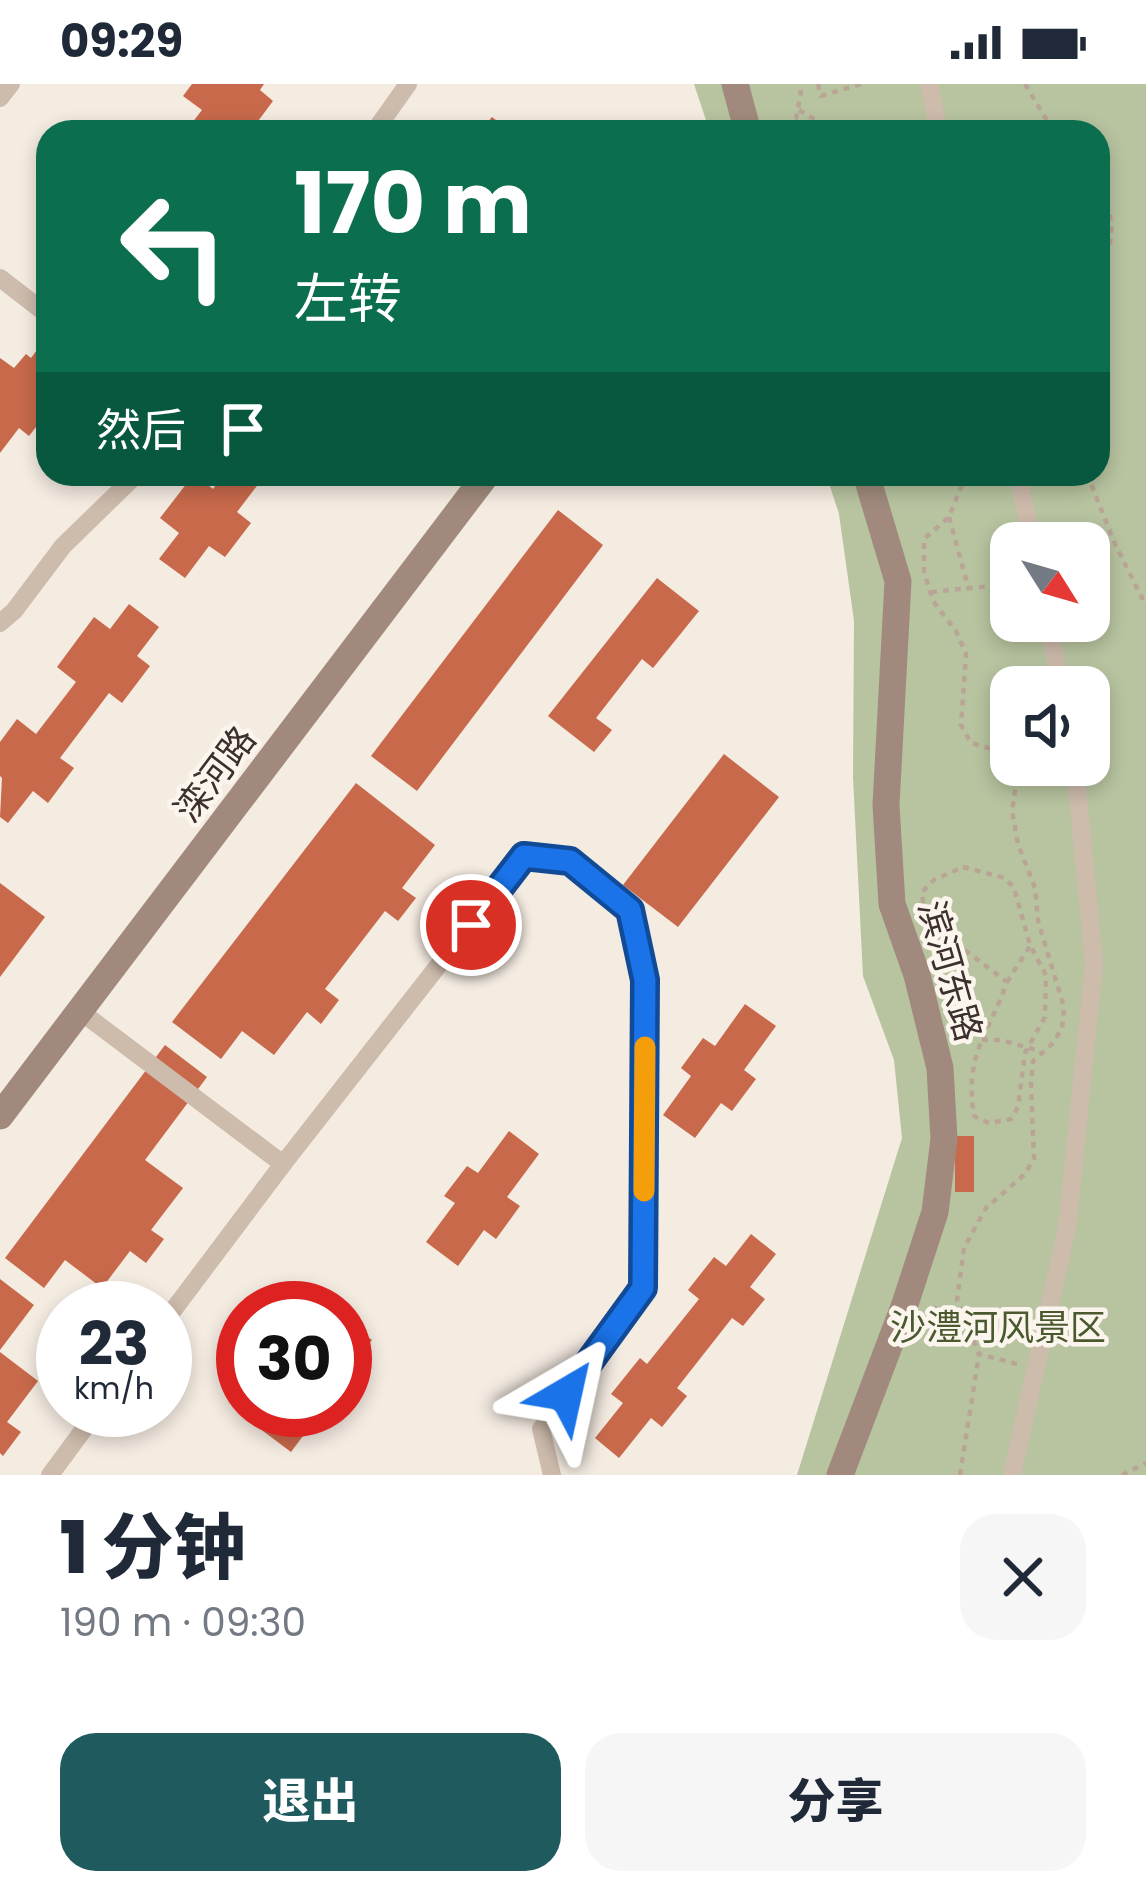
<!DOCTYPE html>
<html lang="zh">
<meta charset="utf-8">
<style>
:root{--surface:#fff;--page:#f6f6f7;--text:#1f2937;--muted:#747a83;--accent:#1f5a5e}
body{margin:0;font-family:Poppins,"Noto Sans SC",sans-serif;background:var(--page);color:var(--text);height:100vh;display:flex;flex-direction:column;font-size:45px;white-space:nowrap}
*{box-sizing:border-box;margin:0}
p{font-size:39px;color:var(--muted)}
.icon{flex:none;width:66px;height:66px;fill:none;stroke:currentColor;stroke-width:2;stroke-linecap:round;stroke-linejoin:round}
.map{position:relative;height:1391px;overflow:hidden}
.drawer{display:flex;flex-direction:column;background:var(--surface);flex:1}
.drawer>*{flex:none}
.banner{position:absolute;left:36px;top:36px;width:1074px;height:366px;border-radius:36px;box-shadow:0 6px 18px #0003;background:#0b6e4f;color:#fff;overflow:hidden}
.needle{width:78px;rotate:127deg}
.buttons{position:absolute;left:990px;top:438px;display:grid;gap:24px}
.buttons a{display:grid;place-items:center;width:120px;height:120px;border-radius:24px;background:var(--surface);box-shadow:0 6px 18px #0003;font-size:60px}
.speed{position:absolute;left:36px;top:1197px;display:flex;gap:24px;font-size:60px;font-weight:700;text-align:center}
.speed>*{display:grid;place-content:center;width:156px;height:156px;border-radius:50%;background:var(--surface);box-shadow:0 6px 18px #0003;line-height:1}
.speed small{font-size:30px;font-weight:400}
.speed .limit{border:18px solid #d22;background:#fff;color:#111}
.pin{position:absolute;display:grid;place-items:center;width:102px;height:102px;color:#fff;margin:-51px;border:6px solid #fff;border-radius:50%;box-shadow:0 3px 12px #0007}
.me{position:absolute;width:132px;margin:-66px;rotate:36deg;stroke-linejoin:round;filter:drop-shadow(0 0 9px #0008)}
.turn{display:flex;align-items:center;gap:42px;height:252px;padding:0 60px;font-size:54px}
.turn .icon{width:156px;height:156px;stroke-width:2.5}
.turn b{display:block;font-size:84px;line-height:102px}
.then{display:flex;align-items:center;height:114px;padding:0 60px;background:#0003;gap:24px;font-size:45px}
.round{display:grid;place-items:center;flex:none;width:126px;height:126px;border-radius:36px;background:var(--page)}
.overview{display:flex;align-items:center;justify-content:space-between;height:204px;padding:0 60px}
h1{font-size:72px;font-weight:800;line-height:90px}
.primary-button{display:flex;gap:24px;margin-top:auto;padding:24px 60px}
.primary-button a{flex:1;height:138px;border-radius:36px;background:var(--accent);color:#fff;font-size:48px;font-weight:800;line-height:138px;text-align:center}
.primary-button a+a{background:var(--page);color:var(--text)}
.status{display:flex;justify-content:space-between;align-items:center;height:84px;padding:0 60px;background:var(--surface);direction:ltr}
.status svg{height:33px;fill:currentColor}
.map>svg:first-child{display:block}
</style>
<div class="status"><b>09:29</b><svg viewBox="0 0 49 12"><path d="M0 12V9h3v3zM5 12V6h3v6zM10 12V3h3v9zM15 12V0h3v12zM26 1h20v11H26zM47 4h2v5h-2z"/></svg></div>
<div class="map">
<svg width="1146" height="1391" viewBox="0 0 1146 1391">
<rect width="100%" height="100%" fill="#f4ebe1"/>
<path fill="#b8c4a0" fill-rule="evenodd" d="M694 0H1146V1391H797L902 1054 894 976 863 892 853 693 854 537 839 430 826 390H1098V48H710ZM1011 459H1089V537H1011ZM1011 603H1089V681H1011Z"/>
<g fill="#c8694b">
<polygon points="192,0 264,0 260,6 273,17 250,48 243,48 232,40 226,48 185,48 202,26 183,12"/>
<polygon points="492,33 511,48 480,48"/>
<polygon points="40,262 48,268 48,304 36,319 48,328 29,352 19,344 0,369 0,274 14,284 26,270 31,274"/>
<polygon points="194,390 213,405 224,390 266,390 237,428 251,439 225,473 209,462 185,494 159,475 179,449 160,434"/>
<polygon points="558,426 603,461 417,707 371,672"/>
<polygon points="657,494 699,527 653,584 642,575 596,634 612,646 594,668 548,632"/>
<polygon points="129,520 159,543 137,572 150,582 122,619 109,609 60,674 74,684 48,719 33,707 8,739 0,733 2,694 0,692 0,658 17,635 36,650 76,598 57,583 94,533 110,545"/>
<polygon points="724,670 779,713 678,843 623,801"/>
<polygon points="356,699 435,761 402,804 416,814 398,837 385,827 325,905 339,916 321,940 307,928 274,971 242,947 221,975 172,938"/>
<polygon points="0,799 45,833 0,893"/>
<polygon points="745,920 776,942 744,986 756,995 732,1027 721,1019 695,1054 663,1031 691,992 681,984 703,954 715,962"/>
<polygon points="165,961 207,993 145,1076 183,1104 151,1146 164,1155 146,1179 130,1167 102,1204 65,1176 44,1204 5,1174"/>
<polygon points="509,1047 539,1070 507,1113 520,1122 496,1155 484,1146 458,1182 426,1158 455,1119 444,1112 467,1082 478,1089"/>
<rect x="955" y="1052" width="19" height="56"/>
<polygon points="751,1150 776,1170 750,1203 765,1215 743,1242 732,1234 677,1304 687,1312 662,1343 651,1334 619,1374 595,1354 623,1319 611,1310 640,1274 647,1280 699,1215 688,1206 714,1173 726,1182"/>
<polygon points="0,1195 34,1221 0,1266"/>
<polygon points="345,1236 372,1256 345,1292"/>
<polygon points="0,1268 38,1297 7,1338 21,1348 3,1372 0,1369"/>
<polygon points="272,1326 339,1326 328,1341 317,1333 291,1368 259,1344"/>
</g>
<g fill="none" stroke-linecap="round" stroke-linejoin="round">
<g stroke="#b9a596" stroke-width="4.5" stroke-dasharray="6 6" stroke-linecap="butt">
<polyline points="818,0 821,12 861,0"/>
<polyline points="1025,0 1054,48"/>
<polyline points="799,26 836,48"/>
<polyline points="775,48 796,34 801,9 799,0"/>
<path d="M1098 110C1122 136 1108 169 1098 199"/>
<polyline points="959,390 963,398 949,433 924,455 924,488 933,517 956,547 966,570 961,641 971,659 1011,670"/>
<polyline points="1087,390 1115,460 1146,522"/>
<polyline points="963,398 998,393"/>
<polyline points="949,433 969,506"/>
<polyline points="931,508 1011,500"/>
<path d="M963 783 1005 794 1014 804 1030 861 1046 891 1045 933 1025 969 1018 1023 1011 1035 989 1039 974 1032C964 970 988 952 1007 898L941 848 924 830 922 808 934 796Z"/>
<polyline points="1007,898 1030,862"/>
<polyline points="982,956 1001,956 1040,967"/>
<polyline points="931,1224 961,1227"/>
<polyline points="1017,1280 979,1270 957,1216 964,1164 986,1124 1024,1091 1034,1075 1031,1000 1033,977 1052,960 1062,945 1064,923 1038,837 1035,804 1018,760 1012,727 1019,681"/>
<polyline points="960,1391 979,1270"/>
<polyline points="1122,1391 1146,1379"/>
</g>
<g stroke="#cdbbac" stroke-width="18">
<polyline points="929,0 939,48"/>
<polyline points="0,14 11,0"/>
<polyline points="374,48 408,0"/>
<polyline points="0,194 48,231"/>
<polyline points="1018,390 1032,459"/>
<polyline points="1048,537 1061,603"/>
<polyline points="0,539 14,527 63,462 137,390"/>
<polyline points="80,927 283,1080 165,1237"/>
<polyline points="283,1080 524,772 570,777 630,826 645,896 643,1204 541,1345 552,1391"/>
<polyline points="50,1391 98,1326"/>
<polyline points="1012,1391 1067,1144 1094,880 1075,681"/>
</g>
<g stroke="#a18a7d" stroke-width="27">
<polyline points="735,0 748,48"/>
<polyline points="0,1032 487,390"/>
<polyline points="840,1391 905,1220 935,1128 944,1055 940,984 917,891 892,820 886,721 898,497 866,390"/>
</g>
</g>
<g fill="none" stroke-linecap="round" stroke-linejoin="round">
<defs>
<polyline id="route" points="471,841 524,772 570,777 630,826 645,896 643,1204 566,1310"/>
</defs>
<use href="#route" stroke="#114b97" stroke-width="30"/>
<use href="#route" stroke="#1a73e8" stroke-width="21"/>
<polyline stroke="#f59e0b" stroke-width="21" points="644,1107 645,963"/>
</g>
<g text-anchor="middle" dominant-baseline="central" stroke-width="9" stroke-linejoin="round" paint-order="stroke">
<g font-size="36" fill="#3b302b" stroke="#fbf5ee">
<text transform="translate(215 690) rotate(-53)">滦河路</text>
<text transform="translate(950 887) rotate(74)">滨河东路</text>
</g>
<g font-size="36" fill="#4a5a2e" stroke="#fbf5ee">
<text x="998" y="1243">沙澧河风景区</text>
</g>
</g>
</svg>
<div class="buttons">
<a><svg class="needle" viewBox="-14 -14 28 28"><path d="M0-13l5 13h-10z" fill="#e53935"/><path d="M0 13l5-13h-10z" fill="#747a83"/></svg></a>
<a><svg class="icon" aria-label="sound" viewBox="0 0 24 24"><path d="M4 9h4l5-4v14l-5-4H4zM17 9q2 3 0 6"/></svg></a>
</div>
<div class="speed"><div>23<small>km/h</small></div><div class="limit">30</div></div>
<div class="pin" style="left:471px;top:841px;background:#d93025"><svg class="icon" aria-label="arrive" viewBox="0 0 24 24"><path d="M6 21V4h12l-3 4 3 4H6"/></svg></div>
<svg class="me" style="left:566px;top:1310px" viewBox="-20 -20 40 40"><path d="M0-17L14 15 0 8-14 15z" fill="#1a73e8" stroke="#fff" stroke-width="4"/></svg>
<div class="banner">
<div class="turn"><svg class="icon" aria-label="left" viewBox="0 0 24 24"><path d="M17 20v-9H6M10 6l-5 5 5 5"/></svg><div><b>170 m</b>左转</div></div>
<div class="then">然后<svg class="icon" aria-label="arrive" viewBox="0 0 24 24"><path d="M6 21V4h12l-3 4 3 4H6"/></svg></div>
</div>
</div>
<section class="drawer">
<div class="overview"><div><h1>1 分钟</h1><p>190 m · 09:30</p></div><a class="round"><svg class="icon" aria-label="close" viewBox="0 0 24 24"><path d="M6 6l12 12M18 6L6 18"/></svg></a></div>
<div class="primary-button"><a>退出</a><a>分享</a></div>
</section>
